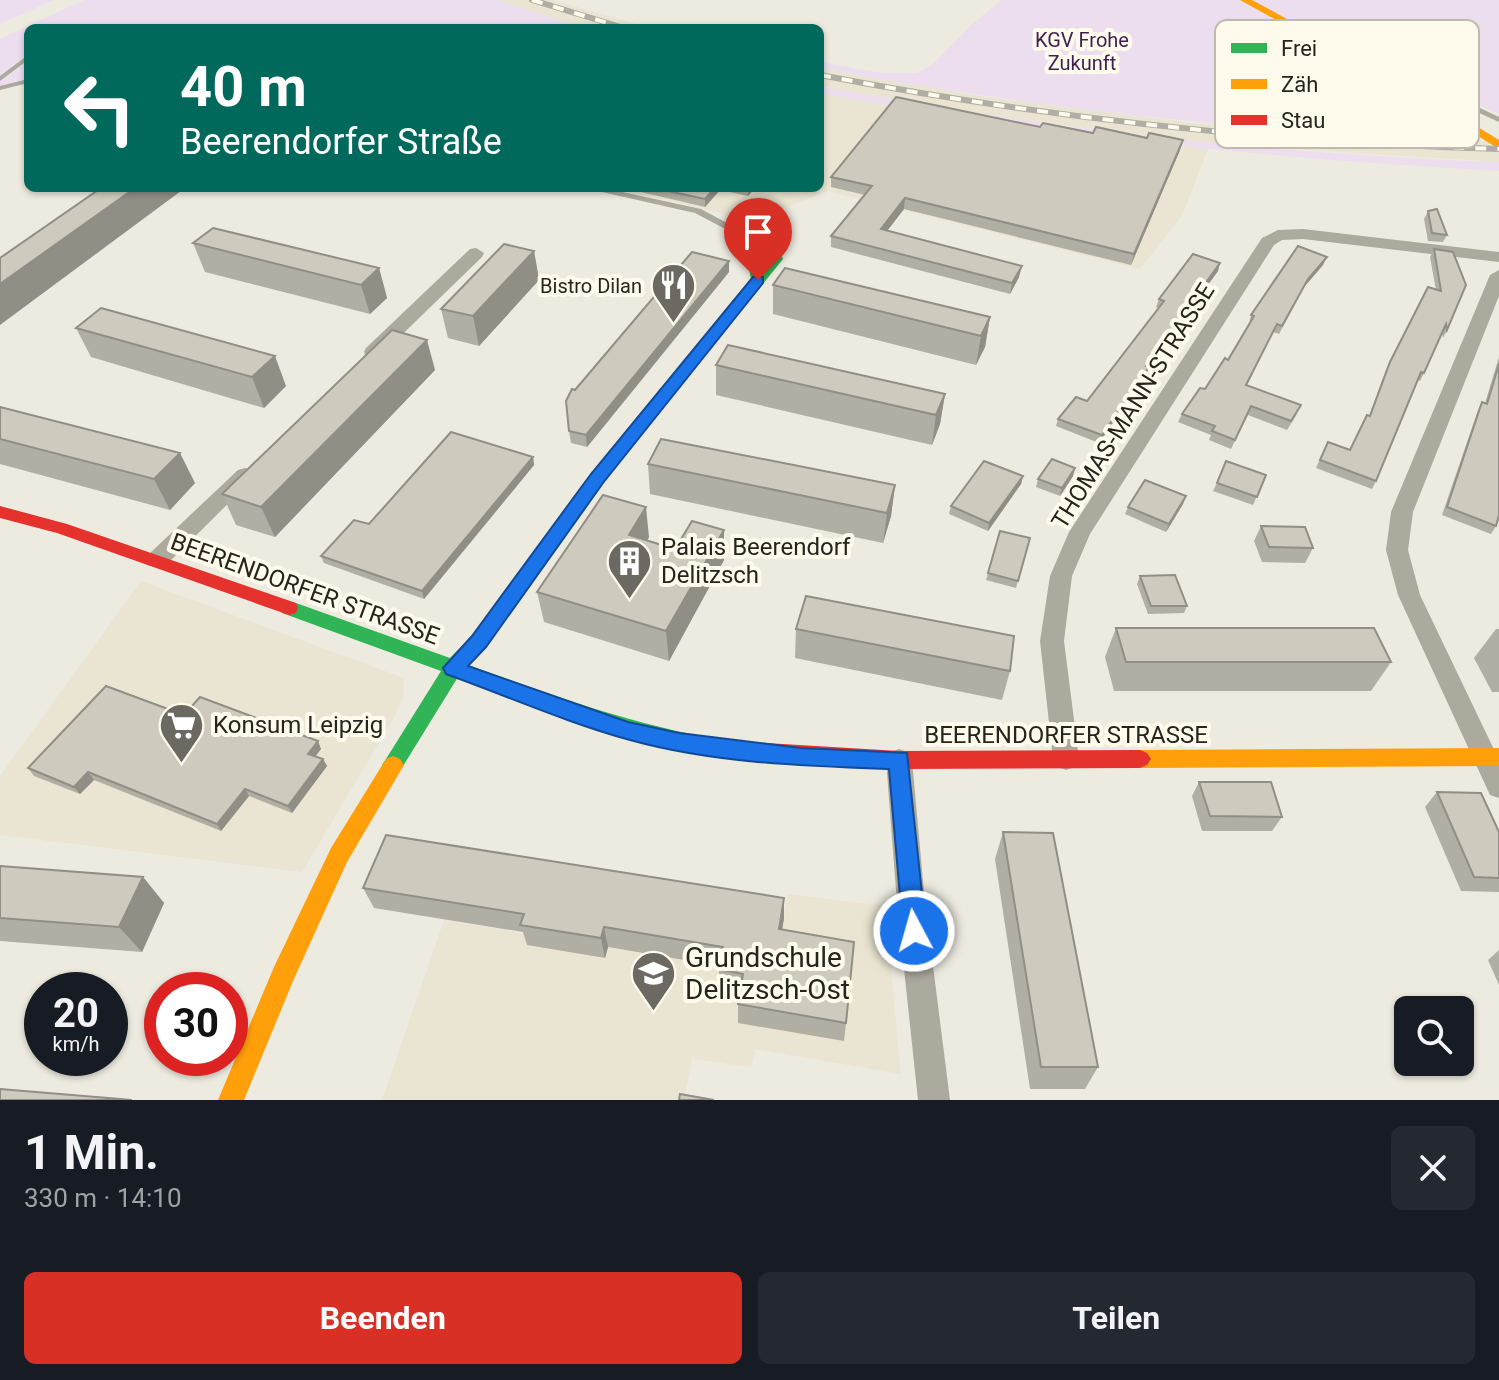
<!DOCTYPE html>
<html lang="de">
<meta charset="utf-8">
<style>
:root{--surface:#171b24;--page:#242831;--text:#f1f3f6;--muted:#9ea1a6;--accent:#d93025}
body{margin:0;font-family:Roboto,sans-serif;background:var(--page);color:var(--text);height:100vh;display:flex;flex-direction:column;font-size:30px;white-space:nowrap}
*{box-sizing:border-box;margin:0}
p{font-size:26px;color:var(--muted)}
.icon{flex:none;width:44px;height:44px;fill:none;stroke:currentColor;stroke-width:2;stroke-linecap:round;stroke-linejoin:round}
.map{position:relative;height:1100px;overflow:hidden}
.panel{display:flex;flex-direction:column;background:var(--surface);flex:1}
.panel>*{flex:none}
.top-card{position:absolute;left:24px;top:24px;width:800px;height:168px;border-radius:12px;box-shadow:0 2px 6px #0004;background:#00695c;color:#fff;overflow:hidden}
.fabs{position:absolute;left:1394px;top:996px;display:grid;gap:16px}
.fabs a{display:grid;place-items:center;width:80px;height:80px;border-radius:12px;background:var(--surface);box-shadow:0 2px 6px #0004;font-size:40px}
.speed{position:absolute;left:24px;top:972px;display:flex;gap:16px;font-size:40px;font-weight:700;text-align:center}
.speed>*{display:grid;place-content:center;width:104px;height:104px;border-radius:50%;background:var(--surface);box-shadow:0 2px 6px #0004;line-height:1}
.speed small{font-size:20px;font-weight:400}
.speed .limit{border:12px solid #d22;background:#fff;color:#111}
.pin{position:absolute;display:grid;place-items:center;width:68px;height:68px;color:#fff;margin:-82px -34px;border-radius:50% 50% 50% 0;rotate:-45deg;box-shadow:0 0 8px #0007}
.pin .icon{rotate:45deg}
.me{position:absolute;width:88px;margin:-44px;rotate:354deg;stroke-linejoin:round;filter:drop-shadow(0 0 6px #0008)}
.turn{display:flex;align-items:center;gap:28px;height:168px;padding:0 24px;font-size:36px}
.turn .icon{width:104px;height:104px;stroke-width:2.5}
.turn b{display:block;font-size:56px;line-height:68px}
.round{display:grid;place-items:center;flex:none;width:84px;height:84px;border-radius:12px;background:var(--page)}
.overview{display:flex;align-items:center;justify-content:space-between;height:136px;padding:0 24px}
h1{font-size:48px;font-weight:700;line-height:60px}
.primary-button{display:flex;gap:16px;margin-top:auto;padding:16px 24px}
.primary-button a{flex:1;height:92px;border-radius:12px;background:var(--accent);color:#fff;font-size:32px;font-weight:700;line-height:92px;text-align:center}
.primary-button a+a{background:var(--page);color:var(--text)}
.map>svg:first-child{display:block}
</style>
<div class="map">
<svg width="1499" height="1100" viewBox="0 0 1499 1100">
<rect width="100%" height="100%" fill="#edeae0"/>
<g fill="#eae5d2">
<polygon points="497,0 553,0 650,28 583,28"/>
<polygon points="820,68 986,97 1193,123 1291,132 1499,142 1499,162 1214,144 1006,119 820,86"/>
<polygon points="820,93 894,107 1208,149 1182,216 1140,269 827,191 780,210 761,233 721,213 610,188 820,188"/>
<polygon points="141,581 404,678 403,697 395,716 302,872 0,835 0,776"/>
<polygon points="788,894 885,906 901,1074 755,1049 751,1067 692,1059 684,1100 382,1100 444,920 774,975"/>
</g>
<g fill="#ecdeef">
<polygon points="0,0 54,0 0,24"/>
<polygon points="84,0 497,0 583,28 28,28 28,82 0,89 0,39"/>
<path d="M1002 0H1499V114L1388 65 1368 73 1459 132 1456 135 1470 141C1251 131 1035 109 820 68V62L882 73H917L934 63 973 23Z"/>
<path d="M820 86C1045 129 1270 154 1499 162V171C1272 159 1044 135 820 93Z"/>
</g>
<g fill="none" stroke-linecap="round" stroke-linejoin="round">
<g fill="#aca99d" fill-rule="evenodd">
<polygon points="1325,40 1345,44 1499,117 1499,122 1475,111 1415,119 1371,112 1370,110 1374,108 1415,115 1468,108 1341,47 1323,43 1322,42"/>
<polygon points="28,55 28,60 0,81 0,76"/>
<polygon points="28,79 28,83 0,90 0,86"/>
<polygon points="589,188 604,188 701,209 753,237 754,245 762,253 758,256 746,246 746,240 695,213 593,190"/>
</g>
<g fill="#aca99d" fill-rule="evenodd">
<polygon points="1303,229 1499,252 1499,262 1303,239 1282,240 1274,245 1090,534 1072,576 1064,641 1079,759 1075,767 1066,770 1057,767 1053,759 1040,641 1050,576 1069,532 1262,238 1278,230"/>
<polygon points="476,248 484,253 482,257 380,356 366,356 364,352 366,348 470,249"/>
<polygon points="1499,270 1499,296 1413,512 1408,550 1420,595 1499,760 1499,798 1490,795 1398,595 1386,550 1391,512 1490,275"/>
<polygon points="245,468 252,470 255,475 252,480 165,566 149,566 146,560 149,554 238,470"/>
<polygon points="899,749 908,752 912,760 925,903 950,1100 918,1100 897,903 886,760 890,752"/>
</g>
<path fill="#30b455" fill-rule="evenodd" d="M764 248 780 252 783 259 603 482 486 646 468 665C556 696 640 728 732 741L739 744 742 750 739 756 732 759C636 745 548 710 458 677L400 771 393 774 386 771 382 765 386 759 441 671 282 613 280 608 282 603H296L450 658 472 636 591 474 751 280 747 255ZM761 257 769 259 763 266Z"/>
<g fill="#ff9f0a" fill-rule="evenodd">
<polygon points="1240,0 1252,0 1416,89 1499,140 1499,149 1408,93"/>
<polygon points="1499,748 1499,766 1140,768 1133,765 1129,759 1133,753 1140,750"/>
<polygon points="393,756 400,759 404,765 347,862 293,981 244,1100 218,1100 274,967 331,848 386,759"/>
</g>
<g fill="#e5322d" fill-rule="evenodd">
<polygon points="0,506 67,524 296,603 298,608 296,613 289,615 57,533 0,518"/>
<polygon points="732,741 899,751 1140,750 1147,753 1151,759 1147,765 1140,768 899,769 732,759 725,756 722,750 725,744"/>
</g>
<defs>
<g id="rail">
<polyline points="532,0 624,28"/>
<path d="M820 75C1045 118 1270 142 1499 149"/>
</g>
</defs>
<use href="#rail" stroke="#afada4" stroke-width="6"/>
<use href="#rail" stroke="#fffbec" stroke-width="4" stroke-dasharray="11" stroke-linecap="butt"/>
</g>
<g fill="#b1afa3">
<polygon points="1040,127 1180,150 1131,265 904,209 887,231 1019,277 1010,294 831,247 831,236 865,195 831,187 831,177"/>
<polygon points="624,188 755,188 748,196 720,190 705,207"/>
<polygon points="1428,211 1447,235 1443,242 1428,241 1424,219"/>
<polygon points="193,243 379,268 387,298 370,314 205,272"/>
<polygon points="1434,249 1447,330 1443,338 1442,333 1424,373 1420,381 1418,380 1376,481 1372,489 1316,468 1328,442 1350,450 1369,416 1386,370 1428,287 1436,290 1430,257"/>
<polygon points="534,251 539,280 479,346 448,338 441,309"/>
<polygon points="1323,265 1304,287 1279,334 1273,332 1247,385 1297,414 1287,430 1248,415 1231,449 1209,440 1211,435 1178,422 1182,414 1205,389 1228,360 1249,324 1251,315"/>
<polygon points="1218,271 1148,367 1146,375 1099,443 1056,426 1058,419 1087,401 1159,308 1156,307 1159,299"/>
<polygon points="729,272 587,447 571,443 569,431 575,390"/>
<polygon points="773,285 990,317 985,347 976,365 773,314"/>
<polygon points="76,328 286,386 264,408 91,357"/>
<polygon points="1499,357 1499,521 1498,521 1496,526 1491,534 1442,515 1478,410 1482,402 1485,403"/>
<polygon points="716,365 945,394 940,424 932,445 716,395"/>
<polygon points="435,370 275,537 236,525 222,494"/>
<polygon points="0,407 195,483 170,510 0,464"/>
<polygon points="533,457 534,465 424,599 324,563 321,556 369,524"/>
<polygon points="648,464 895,485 891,516 883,543 650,494"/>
<polygon points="1266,475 1253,505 1213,491 1217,483"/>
<polygon points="1023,476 1021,484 988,531 949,514 951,506"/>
<polygon points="1073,476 1060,496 1036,487 1038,479"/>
<polygon points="1186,496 1183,504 1166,532 1125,514 1128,507"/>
<polygon points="1261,526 1313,548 1305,563 1262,562 1254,541"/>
<polygon points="724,530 724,560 669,661 544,622 537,592 649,537 647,541 675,549"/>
<polygon points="1030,538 1016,588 986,580 988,573"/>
<polygon points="1140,576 1187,606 1184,613 1148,614 1137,584"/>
<polygon points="1116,628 1391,662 1371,691 1114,691 1105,657"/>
<polygon points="796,629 1010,671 1002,700 795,658"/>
<polygon points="1496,629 1499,629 1499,692 1492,692 1474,658"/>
<polygon points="184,715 321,749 315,756 323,759 327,766 292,813 249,796 221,831 94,780 80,794 34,776 28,768"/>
<polygon points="1199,782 1282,817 1272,831 1202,831 1192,796"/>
<polygon points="1437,792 1499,832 1499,892 1461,891 1425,807"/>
<polygon points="1003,832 1098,1067 1085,1089 1030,1089 995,859"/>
<polygon points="0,866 143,877 164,903 142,952 0,941"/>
<polygon points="363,888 784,918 782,930 846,1023 844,1041 738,1023 738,1004 740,992 719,988 719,966 608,947 605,958 527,945 523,932 374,908"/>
<polygon points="1499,950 1499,985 1488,960"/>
</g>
<g fill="#908e85">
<polygon points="1183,140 1180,150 1131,265 1134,254"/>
<polygon points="135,188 185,188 0,325 0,284"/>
<polygon points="715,188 720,188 720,190 705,207 705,199"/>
<polygon points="749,188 755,188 748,196 748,189"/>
<polygon points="905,198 904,209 880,240 881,229"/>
<polygon points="534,251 539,280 479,346 473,316"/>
<polygon points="1327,257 1323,265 1304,287 1279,334 1308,279"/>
<polygon points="729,261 729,272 587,447 586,435"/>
<polygon points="1220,263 1218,271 1143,373 1146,366"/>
<polygon points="1022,266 1019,277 1010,294 1012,283"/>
<polygon points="379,268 387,298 370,314 361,285"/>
<polygon points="990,317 985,347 976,365 981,336"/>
<polygon points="427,340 435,370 275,537 261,507"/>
<polygon points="275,356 286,386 264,408 252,377"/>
<polygon points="1149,367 1146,375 1099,443 1102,435"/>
<polygon points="945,394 940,424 932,445 936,415"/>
<polygon points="180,453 195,483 170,510 154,479"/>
<polygon points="533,457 534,465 424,599 422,591"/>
<polygon points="1075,468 1073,476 1060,496 1062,488"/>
<polygon points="1023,476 1021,484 988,531 989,523"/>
<polygon points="895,485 891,516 883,543 887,513"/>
<polygon points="1186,496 1183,504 1166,532 1169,524"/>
<polygon points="646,507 649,537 632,565 629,535"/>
<polygon points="724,530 724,560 669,661 666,631"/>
<polygon points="318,741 321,749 312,761 308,754"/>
<polygon points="323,759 327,766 292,813 288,806"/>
<polygon points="88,772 94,780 80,794 74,787"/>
<polygon points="245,789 249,796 221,831 217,824"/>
<polygon points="143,877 164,903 142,952 119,927"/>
<polygon points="784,898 784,918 779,949 779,929"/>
<polygon points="604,927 608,947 605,958 601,938"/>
</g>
<g fill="#cecbbe" stroke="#908e85" stroke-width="2">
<polygon points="896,97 1040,127 1043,123 1093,133 1096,127 1147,138 1149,133 1183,140 1134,254 905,198 881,229 1022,266 1012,283 831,236 872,186 831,177"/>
<polygon points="101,188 135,188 0,284 0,258"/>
<polygon points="654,188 715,188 705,199"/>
<polygon points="1437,209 1447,235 1432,233 1428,211"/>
<polygon points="213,228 379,268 361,285 193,243"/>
<polygon points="504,244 534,251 473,316 441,309"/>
<polygon points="1298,246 1327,257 1308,279 1282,326 1277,324 1246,385 1301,405 1291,421 1251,406 1235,440 1212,431 1215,426 1182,414 1200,388 1205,389 1225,358 1228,360 1254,316 1251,315"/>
<polygon points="1434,249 1453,252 1466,285 1447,330 1446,324 1424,373 1421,372 1376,481 1320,460 1328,442 1350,450 1367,415 1370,416 1390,362 1428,287 1441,291"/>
<polygon points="692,252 729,261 586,435 569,431 566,401 572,389 575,390"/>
<polygon points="1193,254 1220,263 1146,366 1149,367 1102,435 1058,419 1076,397 1087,401 1164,301 1159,299"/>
<polygon points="785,268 990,317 981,336 773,285"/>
<polygon points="101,308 275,356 252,377 76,328"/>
<polygon points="392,330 427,340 261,507 222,494"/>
<polygon points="728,345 945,394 936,415 716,365"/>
<polygon points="1499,364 1499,515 1496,526 1447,507 1482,402 1487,404"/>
<polygon points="0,407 180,453 154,479 0,439"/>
<polygon points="451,432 533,457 422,591 321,556 354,520 369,524"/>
<polygon points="661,439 895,485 887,513 648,464"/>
<polygon points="1052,459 1075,468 1062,488 1038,479"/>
<polygon points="984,461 1023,476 989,523 951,506"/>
<polygon points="1226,461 1266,475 1257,497 1217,483"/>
<polygon points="1145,480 1186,496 1169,524 1128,507"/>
<polygon points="603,495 646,507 629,535 675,549 692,521 724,530 666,631 537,592"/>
<polygon points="1261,526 1305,527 1313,548 1269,547"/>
<polygon points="1000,531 1030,538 1018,581 988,573"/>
<polygon points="1175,575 1187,606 1151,606 1140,576"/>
<polygon points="806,596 1014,636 1010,671 796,629"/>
<polygon points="1116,628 1374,628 1391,662 1126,662"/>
<polygon points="106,686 184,715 200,697 318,741 308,754 323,759 288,806 245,789 217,824 88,772 74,787 28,768"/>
<polygon points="1199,782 1271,782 1282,817 1210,816"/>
<polygon points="1437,792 1481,793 1499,832 1499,878 1474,877"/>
<polygon points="1003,832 1053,833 1098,1067 1041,1067"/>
<polygon points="386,835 784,898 779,929 854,942 846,1023 738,1004 743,974 718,969 723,947 604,927 601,938 520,925 524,914 363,888"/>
<polygon points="0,866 143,877 119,927 0,918"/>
<polygon points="0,1089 132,1100 0,1100"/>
<polygon points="680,1094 714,1100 679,1100"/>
</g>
<path fill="#1a73e8" stroke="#114b97" stroke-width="2" d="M758 276 763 277V283L603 483 486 647 468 666 628 722 679 733 801 748 907 753 926 931 923 939 914 943 906 939 903 931 889 769C803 766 713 763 630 740 568 723 507 696 446 674L443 668 472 636 591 474 753 277Z"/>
<defs>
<symbol id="restaurant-pin" viewBox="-11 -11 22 30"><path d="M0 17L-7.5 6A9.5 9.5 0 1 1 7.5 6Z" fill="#6b6961" stroke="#fffbec"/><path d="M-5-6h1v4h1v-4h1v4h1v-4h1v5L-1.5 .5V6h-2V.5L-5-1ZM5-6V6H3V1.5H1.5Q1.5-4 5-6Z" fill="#fff"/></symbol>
<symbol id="building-pin" viewBox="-11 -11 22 30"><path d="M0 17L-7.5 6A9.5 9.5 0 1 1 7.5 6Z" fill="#6b6961" stroke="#fffbec"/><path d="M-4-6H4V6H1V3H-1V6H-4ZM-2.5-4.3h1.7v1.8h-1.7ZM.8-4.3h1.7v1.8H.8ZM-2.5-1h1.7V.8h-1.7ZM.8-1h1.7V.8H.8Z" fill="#fff"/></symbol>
<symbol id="supermarket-pin" viewBox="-11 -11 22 30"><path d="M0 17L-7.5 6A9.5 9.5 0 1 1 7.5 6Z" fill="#6b6961" stroke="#fffbec"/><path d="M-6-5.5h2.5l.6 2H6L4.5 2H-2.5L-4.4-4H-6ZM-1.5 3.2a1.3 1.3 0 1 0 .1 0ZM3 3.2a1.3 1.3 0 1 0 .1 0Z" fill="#fff"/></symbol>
<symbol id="school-pin" viewBox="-11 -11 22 30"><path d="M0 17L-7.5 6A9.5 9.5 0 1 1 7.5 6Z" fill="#6b6961" stroke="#fffbec"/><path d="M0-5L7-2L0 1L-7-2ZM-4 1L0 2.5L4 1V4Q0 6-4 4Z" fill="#fff"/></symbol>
</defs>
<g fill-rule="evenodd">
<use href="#restaurant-pin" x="648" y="260" width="51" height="69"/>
<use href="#building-pin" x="604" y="536" width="51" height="69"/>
<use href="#supermarket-pin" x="156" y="700" width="51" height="69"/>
<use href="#school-pin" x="628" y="948" width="51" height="69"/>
</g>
<g text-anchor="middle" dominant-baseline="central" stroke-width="8" stroke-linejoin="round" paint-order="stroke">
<g font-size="20" fill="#3f1f50" stroke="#fffbec">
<text x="1082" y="40">KGV Frohe<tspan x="1082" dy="23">Zukunft</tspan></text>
</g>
<g font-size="20" fill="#25241d" stroke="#fffbec" text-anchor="end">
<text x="642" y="286">Bistro Dilan</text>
</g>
<g font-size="24" fill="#25241d" stroke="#fffbec">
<text transform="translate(1133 406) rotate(-58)">THOMAS-MANN-STRASSE</text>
<text transform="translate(305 589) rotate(20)">BEERENDORFER STRASSE</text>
<text x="1066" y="735">BEERENDORFER STRASSE</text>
</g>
<g font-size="24" fill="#25241d" stroke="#fffbec" text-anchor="start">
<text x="661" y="547">Palais Beerendorf<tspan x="661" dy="28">Delitzsch</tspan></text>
<text x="213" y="725">Konsum Leipzig</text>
</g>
<g font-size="28" fill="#25241d" stroke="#fffbec" text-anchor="start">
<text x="685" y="957">Grundschule<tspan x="685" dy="32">Delitzsch-Ost</tspan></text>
</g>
</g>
<rect x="1215" y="20" width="264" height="128" rx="12" fill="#fffbec" stroke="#bebaae" stroke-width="2"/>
<rect x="1231" y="43" width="36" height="10" fill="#30b455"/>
<rect x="1231" y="79" width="36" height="10" fill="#ff9f0a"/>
<rect x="1231" y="115" width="36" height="10" fill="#e5322d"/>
<g font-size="22" fill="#25241d">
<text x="1281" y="56">Frei</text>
<text x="1281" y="92">Zäh</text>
<text x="1281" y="128">Stau</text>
</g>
</svg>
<div class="fabs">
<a><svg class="icon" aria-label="search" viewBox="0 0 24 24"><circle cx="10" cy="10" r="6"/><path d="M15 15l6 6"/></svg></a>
</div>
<div class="speed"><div>20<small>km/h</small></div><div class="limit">30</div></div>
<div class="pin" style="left:758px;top:280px;background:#d93025"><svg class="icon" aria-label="arrive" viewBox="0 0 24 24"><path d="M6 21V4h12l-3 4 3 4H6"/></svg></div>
<svg class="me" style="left:914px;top:931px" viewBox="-20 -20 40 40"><circle r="17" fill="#1a73e8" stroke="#fff" stroke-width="3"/><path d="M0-11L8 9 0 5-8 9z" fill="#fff"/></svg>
<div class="top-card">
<div class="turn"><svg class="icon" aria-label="left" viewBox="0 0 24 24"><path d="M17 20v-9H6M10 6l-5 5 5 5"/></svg><div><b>40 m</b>Beerendorfer Straße</div></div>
</div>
</div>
<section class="panel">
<div class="overview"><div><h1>1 Min.</h1><p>330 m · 14:10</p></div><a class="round"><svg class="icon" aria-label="close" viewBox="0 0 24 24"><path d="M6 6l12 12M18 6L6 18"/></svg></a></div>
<div class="primary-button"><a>Beenden</a><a>Teilen</a></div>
</section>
